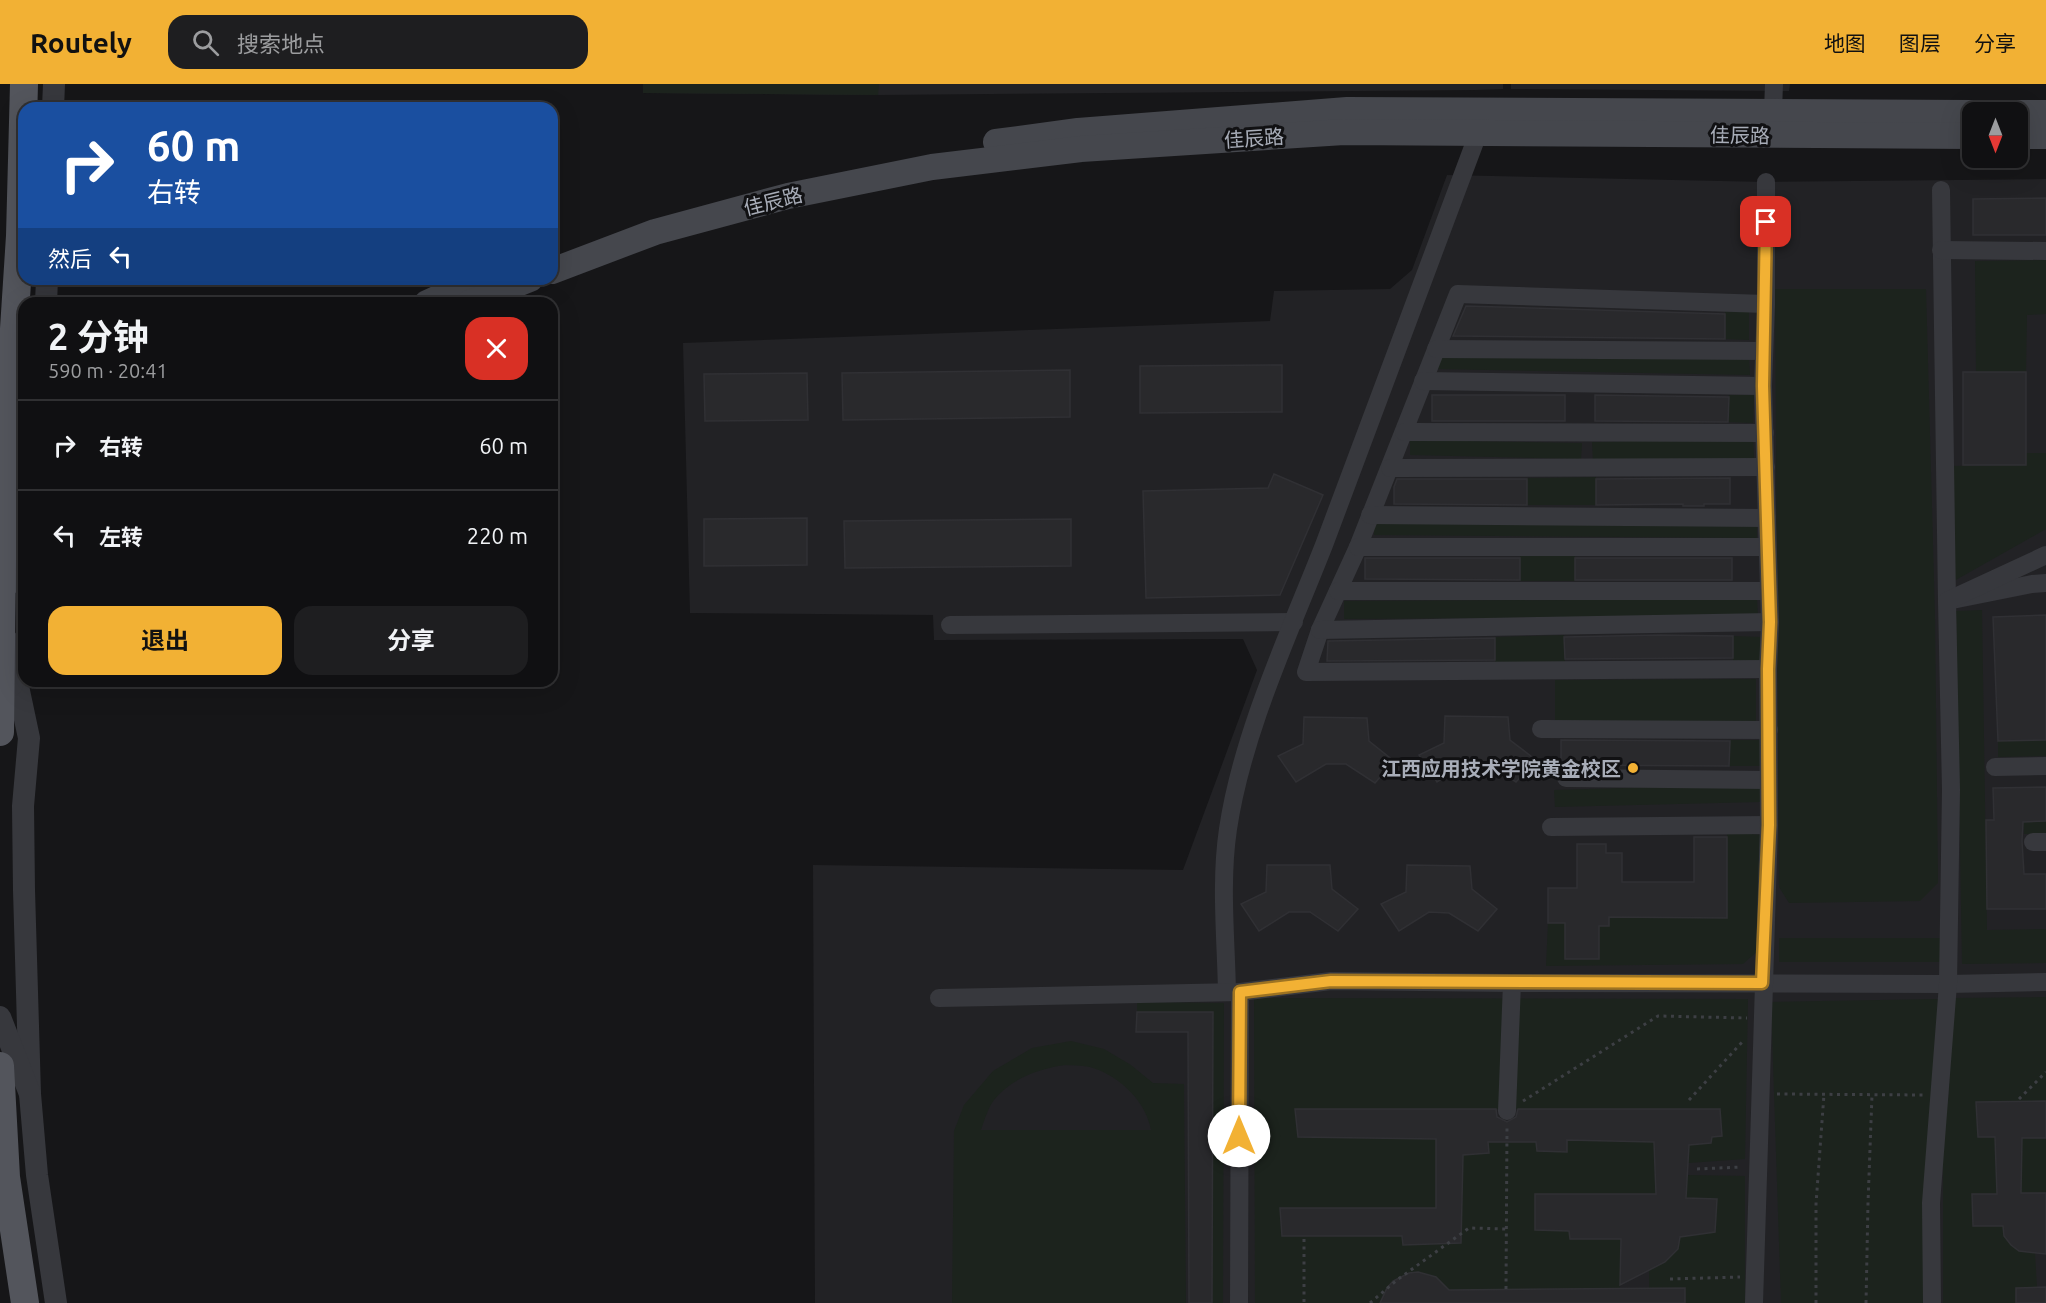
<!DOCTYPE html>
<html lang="zh">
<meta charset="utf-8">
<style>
:root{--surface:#101012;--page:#1e1e20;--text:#f1f3f6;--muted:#9c9d9f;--line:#303032;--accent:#f2b134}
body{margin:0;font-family:Ubuntu,"Noto Sans SC",sans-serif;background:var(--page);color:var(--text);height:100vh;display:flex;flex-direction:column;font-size:22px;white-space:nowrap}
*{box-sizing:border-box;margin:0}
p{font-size:20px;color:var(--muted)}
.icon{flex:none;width:33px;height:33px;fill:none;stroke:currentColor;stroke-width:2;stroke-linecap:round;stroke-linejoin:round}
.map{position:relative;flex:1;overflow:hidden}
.drawer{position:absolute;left:18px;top:213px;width:540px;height:390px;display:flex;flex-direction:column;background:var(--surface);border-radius:18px;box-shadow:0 6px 24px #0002,0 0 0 2px var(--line)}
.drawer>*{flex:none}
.hud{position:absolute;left:18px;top:18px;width:540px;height:183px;border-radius:18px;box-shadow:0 6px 24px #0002,0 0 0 2px var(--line);background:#1a4fa0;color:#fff;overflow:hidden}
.needle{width:39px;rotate:180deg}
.tools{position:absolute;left:1962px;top:18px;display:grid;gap:12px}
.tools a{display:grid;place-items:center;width:66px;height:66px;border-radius:12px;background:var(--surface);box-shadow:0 6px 24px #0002,0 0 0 2px var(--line);font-size:30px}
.pin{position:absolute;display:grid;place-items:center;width:51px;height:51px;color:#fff;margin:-26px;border-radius:12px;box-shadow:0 3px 9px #0006}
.me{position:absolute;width:66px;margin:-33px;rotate:0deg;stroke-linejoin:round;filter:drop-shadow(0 0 4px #0008)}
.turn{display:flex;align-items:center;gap:21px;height:126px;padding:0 30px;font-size:27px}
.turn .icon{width:78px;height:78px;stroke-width:2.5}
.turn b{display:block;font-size:42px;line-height:51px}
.then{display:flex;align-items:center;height:57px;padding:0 30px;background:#0003;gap:12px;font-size:22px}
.round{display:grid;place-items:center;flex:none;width:63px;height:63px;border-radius:18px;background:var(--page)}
.head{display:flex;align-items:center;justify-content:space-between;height:102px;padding:0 30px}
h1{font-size:36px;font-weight:700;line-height:45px}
.button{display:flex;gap:12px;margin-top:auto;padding:12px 30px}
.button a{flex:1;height:69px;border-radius:18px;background:var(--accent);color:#111;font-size:24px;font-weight:700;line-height:69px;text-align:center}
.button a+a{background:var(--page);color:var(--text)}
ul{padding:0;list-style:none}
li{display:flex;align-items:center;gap:18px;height:90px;padding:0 30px;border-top:2px solid var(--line)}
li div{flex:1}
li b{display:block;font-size:22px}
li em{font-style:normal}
header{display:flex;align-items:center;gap:36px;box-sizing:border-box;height:84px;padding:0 30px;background:var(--accent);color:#111}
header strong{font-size:28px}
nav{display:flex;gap:33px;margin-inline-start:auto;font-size:21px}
.search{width:420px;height:54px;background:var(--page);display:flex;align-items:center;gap:15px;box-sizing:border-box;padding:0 21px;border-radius:18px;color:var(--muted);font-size:22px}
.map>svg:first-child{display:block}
</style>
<header>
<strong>Routely</strong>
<div class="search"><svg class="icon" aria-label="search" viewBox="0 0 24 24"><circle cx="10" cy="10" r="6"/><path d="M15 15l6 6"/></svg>搜索地点</div>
<nav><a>地图</a><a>图层</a><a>分享</a></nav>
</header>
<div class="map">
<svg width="2046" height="1219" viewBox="0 0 2046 1219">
<rect width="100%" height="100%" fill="#161618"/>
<g fill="#222225">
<polygon points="643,0 1503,0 1503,5 1476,6 878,11 643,9"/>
<polygon points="1511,0 1790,0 1789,7 1511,5"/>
<polygon points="1447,91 1766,98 2046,95 2046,1219 815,1219 813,781 1183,786 1257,586 1243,555 934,556 933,531 690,529 683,259 1270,237 1274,207 1390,205 1412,186"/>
</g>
<g fill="#1c231d" fill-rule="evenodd">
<polygon points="643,0 879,0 878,11 643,9"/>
<polygon points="2046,176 2046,230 2027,231 2026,288 1976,288 1975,177"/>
<polygon points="1775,205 1926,205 1935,533 1938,799 1920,817 1789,819 1779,803"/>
<polygon points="1725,225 1749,225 1749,256 1725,255"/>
<polygon points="1441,271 1749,273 1750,291 1435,285"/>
<polygon points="1729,311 1754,311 1753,339 1728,338"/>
<polygon points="1753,354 1754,374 1593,377 1592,358"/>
<polygon points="1410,356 1582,359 1581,375 1410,371"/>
<polygon points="2026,369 2046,369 2046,445 1954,497 1951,382 2025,381"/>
<polygon points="1596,393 1596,421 1527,421 1527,394"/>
<polygon points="1374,439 1757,442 1757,454 1374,451"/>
<polygon points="1575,471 1575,497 1520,497 1520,472"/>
<polygon points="1757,515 1758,532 1344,535 1344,517"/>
<polygon points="1982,526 1987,846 2046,845 2046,879 1962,880 1956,527"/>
<polygon points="1564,551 1565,578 1495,579 1495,553"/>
<polygon points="1733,552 1760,553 1760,579 1733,579"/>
<polygon points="1756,595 1756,639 1555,640 1555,596"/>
<polygon points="1730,656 1762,656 1762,682 1729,682"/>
<polygon points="2046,656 2046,672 1998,673 1998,657"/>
<polygon points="1760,700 1760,718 1555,723 1554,706"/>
<polygon points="2043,730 2043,737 2046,737 2046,750 2024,750 2023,731"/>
<polygon points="1727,747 1761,751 1759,866 1743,880 1546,882 1548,839 1565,839 1566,875 1598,875 1584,841 1609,842 1609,833 1727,834"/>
<rect x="1779" y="854" width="161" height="24"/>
<path d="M2046 913V1017L1976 1018 1978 1053H1995L1997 1110H1973V1142H2003C2004 1162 2017 1167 2035 1169L2037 1203 2016 1204V1219H1943V1032L1948 1018 1954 914Z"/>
<path d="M1254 914 1748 915 1745 1075 1688 1079 1689 1061 1711 1059 1712 1053 1722 1052 1720 1025H1296L1298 1053 1436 1055V1124L1280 1125 1282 1152H1402L1403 1161 1461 1159 1463 1071 1488 1069V1058H1536L1538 1067 1566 1068 1567 1056 1654 1058 1656 1110H1535V1146L1569 1147 1570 1155H1599L1600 1144 1621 1145 1620 1204 1449 1206C1429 1180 1388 1184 1381 1219H1255Z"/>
<polygon points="1938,915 1924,1219 1781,1219 1771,918"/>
<polygon points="1137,918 1224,919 1223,1219 1212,1219 1213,928 1137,928"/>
<path d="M1071 957 1104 965 1131 981 1153 999 1184 1000 1186 1219H952L954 1047 964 1021 993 987 1032 964ZM1065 981C1074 982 1085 981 1093 984 1121 993 1146 1018 1151 1046H981C984 1037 988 1024 994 1016 1012 994 1038 985 1065 981Z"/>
<polygon points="2022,1054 2046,1054 2046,1109 2021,1109"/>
<path d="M1687 1091 1745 1092V1219H1685L1684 1204H1649V1186C1665 1178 1676 1171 1680 1153L1715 1148 1717 1115 1686 1114Z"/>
</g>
<g fill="#29292c" stroke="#303034" stroke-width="1.5">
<polygon points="2046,114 2046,151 1973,151 1973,115"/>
<polygon points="1466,222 1725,230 1725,255 1453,252"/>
<polygon points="1282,281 1282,328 1140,329 1140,282"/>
<polygon points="1070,286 1070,333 843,336 842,289"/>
<rect x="1963" y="288" width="63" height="93"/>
<polygon points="807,289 808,336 705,337 704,290"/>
<rect x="1432" y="311" width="133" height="26"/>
<polygon points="1595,311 1729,313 1728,338 1595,337"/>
<polygon points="1274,390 1323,411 1280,511 1146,514 1143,407 1268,404"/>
<polygon points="1730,394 1730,420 1704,420 1704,422 1683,422 1683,420 1596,421 1596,395"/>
<polygon points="1397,395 1527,395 1527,421 1394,420 1394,403"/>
<polygon points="807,434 807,481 704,482 704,435"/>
<polygon points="1071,435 1071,482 845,484 844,437"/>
<polygon points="1365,474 1520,474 1520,496 1365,495"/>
<rect x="1575" y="474" width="157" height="22"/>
<polygon points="2046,531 2046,656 1998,657 1993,533"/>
<polygon points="1660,551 1733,552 1733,574 1565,575 1564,553"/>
<polygon points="1495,554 1495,576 1327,577 1328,557"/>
<polygon points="1445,632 1508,633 1510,656 1536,676 1516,698 1488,680 1467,679 1437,698 1419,671 1444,659"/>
<polygon points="1304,633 1367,634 1369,657 1394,677 1375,699 1346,680 1326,680 1296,698 1278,672 1303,660"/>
<polygon points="1561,656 1730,657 1729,682 1561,681"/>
<polygon points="2046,703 2046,737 2023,738 2022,757 2024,790 2046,790 2046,825 1987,825 1986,736 1994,736 1993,704"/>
<polygon points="1694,753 1727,753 1727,834 1609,833 1609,842 1599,842 1599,875 1565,875 1565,839 1548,839 1548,804 1577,804 1577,760 1606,760 1606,769 1622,769 1622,798 1694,798"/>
<polygon points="1267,781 1330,781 1332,805 1358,825 1338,847 1310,828 1289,828 1259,847 1241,820 1266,808"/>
<polygon points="1407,781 1470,782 1472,805 1497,825 1478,847 1449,829 1429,828 1399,847 1381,820 1406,808"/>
<polygon points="1137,928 1213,928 1212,1219 1189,1219 1188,948 1136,948"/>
<polygon points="2046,1017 2046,1054 2022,1054 2021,1109 2046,1109 2046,1170 2019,1167 2011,1161 2004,1152 2003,1142 1973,1142 1972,1110 1997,1110 1995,1053 1978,1053 1976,1018"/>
<polygon points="1295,1025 1496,1025 1497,1033 1507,1038 1516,1033 1518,1025 1720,1025 1722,1052 1712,1053 1711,1059 1689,1061 1686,1114 1717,1115 1715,1148 1680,1153 1678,1165 1665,1178 1620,1201 1621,1155 1570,1155 1569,1147 1535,1146 1535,1110 1656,1110 1654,1058 1567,1056 1567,1068 1537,1067 1536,1058 1488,1058 1489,1069 1463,1071 1461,1159 1403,1161 1402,1152 1282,1152 1280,1124 1436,1124 1436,1055 1298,1053"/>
<polygon points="1418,1188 1436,1193 1449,1206 1685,1204 1685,1219 1380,1219 1387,1204 1393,1197 1409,1189"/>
<polygon points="2046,1203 2046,1219 2016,1219 2016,1204"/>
</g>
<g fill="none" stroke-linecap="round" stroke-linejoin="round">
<g stroke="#3d3f44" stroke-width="3" stroke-dasharray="3 4.5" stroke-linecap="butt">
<polyline points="1777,1010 1924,1011"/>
<polyline points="2019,1015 2046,988"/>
<polyline points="1689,1016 1744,956"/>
<polyline points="1523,1017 1658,932 1747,934"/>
<polyline points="1697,1085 1741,1083"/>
<polyline points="1304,1155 1304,1219"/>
<polyline points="1670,1195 1740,1193"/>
<polyline points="1506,1205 1507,1042"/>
<polyline points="1370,1219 1397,1196 1469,1144 1506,1145"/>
<polyline points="1816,1219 1816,1120 1824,1010"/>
<polyline points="1866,1219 1868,1119 1872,1011"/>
</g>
<g stroke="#37383d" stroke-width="18">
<polyline points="1773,27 1774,0"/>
<polyline points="1941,106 1947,517 2032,500 2046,499"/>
<polyline points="1941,166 2046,167"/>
<polyline points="1766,220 1458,210 1358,463 1320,546 1306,588 1768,585"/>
<polyline points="1436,265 1764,267"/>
<polyline points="1423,297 1763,302"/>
<polyline points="1404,348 1765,349"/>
<polyline points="1390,384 1766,383"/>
<polyline points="1370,431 1767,434"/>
<polyline points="1358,463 1767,463"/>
<polyline points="1338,507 1769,507"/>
<polyline points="950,541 1294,538"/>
<polyline points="1320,546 1770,538"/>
<polyline points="1541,645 1769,646"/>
<polyline points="1995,683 2046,682"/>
<polyline points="1566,694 1768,696"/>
<polyline points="1551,743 1769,741"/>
<polyline points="2033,758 2046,758"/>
<path d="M1227 908C1226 854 1220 799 1228 745 1242 650 1289 550 1324 461 1377 323 1428 185 1479 47"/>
<polyline points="939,914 1240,908 1331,897 1512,899 1948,900 2046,898"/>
<polyline points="1507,1027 1512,899"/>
<polyline points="1239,1219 1240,908"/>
<polyline points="1754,1219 1769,741 1768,585 1770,538 1763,302 1766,220 1766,98"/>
<polyline points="1932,1219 1931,1119 1948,900 1951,706 1947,517 2046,471"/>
</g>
<g stroke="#37383d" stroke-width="22">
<polyline points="53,24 54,0"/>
<polyline points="46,219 47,195"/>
<polyline points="15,588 29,654 23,722 24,806 30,1010"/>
<polyline points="12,601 24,556"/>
<polyline points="0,933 30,1010 37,1091 56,1219"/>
</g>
<g stroke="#45474d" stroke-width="26">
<polyline points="2018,29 2046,29"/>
<polyline points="2018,52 2046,52"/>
<polyline points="996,58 1078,47 1347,26 1972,29"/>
<polyline points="552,187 655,148 788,112 932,83 1081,65 1344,48 1972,52"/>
<polyline points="427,219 479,195"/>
<polyline points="469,219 530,195"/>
<polyline points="0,477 24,460"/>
<polyline points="0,504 24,486"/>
</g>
<g stroke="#53555c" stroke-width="28">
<polyline points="0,648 2,475 9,322 20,152 24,0"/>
<polyline points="0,982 6,1093 25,1219"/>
</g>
</g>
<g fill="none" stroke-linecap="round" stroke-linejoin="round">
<defs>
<polyline id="route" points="1239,1052 1240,908 1331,897 1762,899 1769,741 1768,585 1770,538 1763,302 1766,138"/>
</defs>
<use href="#route" stroke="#9d7322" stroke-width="15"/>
<use href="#route" stroke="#f2b134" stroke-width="10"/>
</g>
<circle fill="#f2b134" stroke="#111113" stroke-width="2" cx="1633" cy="684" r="6"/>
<g text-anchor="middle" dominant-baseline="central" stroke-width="6" stroke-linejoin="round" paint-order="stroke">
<g font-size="20" fill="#a8adb8" stroke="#111113">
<text transform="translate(1740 51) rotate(1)">佳辰路</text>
<text transform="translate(1254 54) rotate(-4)">佳辰路</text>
<text transform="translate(773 117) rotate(-14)">佳辰路</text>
</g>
<g font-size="20" font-weight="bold" fill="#a8adb8" stroke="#111113" text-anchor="end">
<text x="1621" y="684">江西应用技术学院黄金校区</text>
</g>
</g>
</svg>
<div class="tools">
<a><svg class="needle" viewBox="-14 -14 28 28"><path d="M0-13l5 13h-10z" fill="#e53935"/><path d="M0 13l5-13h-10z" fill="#9c9d9f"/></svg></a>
</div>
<div class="pin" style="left:1766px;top:138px;background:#d93025"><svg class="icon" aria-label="arrive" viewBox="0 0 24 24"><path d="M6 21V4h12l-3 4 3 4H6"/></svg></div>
<svg class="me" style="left:1239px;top:1052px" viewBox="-20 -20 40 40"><circle r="19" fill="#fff"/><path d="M0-13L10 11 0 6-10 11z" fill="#f2b134"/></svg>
<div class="hud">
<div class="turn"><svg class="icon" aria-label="right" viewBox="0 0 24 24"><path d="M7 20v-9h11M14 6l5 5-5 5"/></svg><div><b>60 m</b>右转</div></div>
<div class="then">然后<svg class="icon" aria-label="left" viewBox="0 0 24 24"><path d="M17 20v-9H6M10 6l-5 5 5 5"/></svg></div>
</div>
<section class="drawer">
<div class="head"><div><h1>2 分钟</h1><p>590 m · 20:41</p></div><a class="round" style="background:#d93025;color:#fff"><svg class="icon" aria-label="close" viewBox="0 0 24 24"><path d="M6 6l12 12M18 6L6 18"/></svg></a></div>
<ul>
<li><svg class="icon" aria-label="right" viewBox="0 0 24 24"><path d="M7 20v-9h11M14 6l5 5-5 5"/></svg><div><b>右转</b></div><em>60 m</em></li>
<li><svg class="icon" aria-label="left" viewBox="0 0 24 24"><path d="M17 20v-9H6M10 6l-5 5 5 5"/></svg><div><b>左转</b></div><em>220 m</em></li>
</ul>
<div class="button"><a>退出</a><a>分享</a></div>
</section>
</div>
